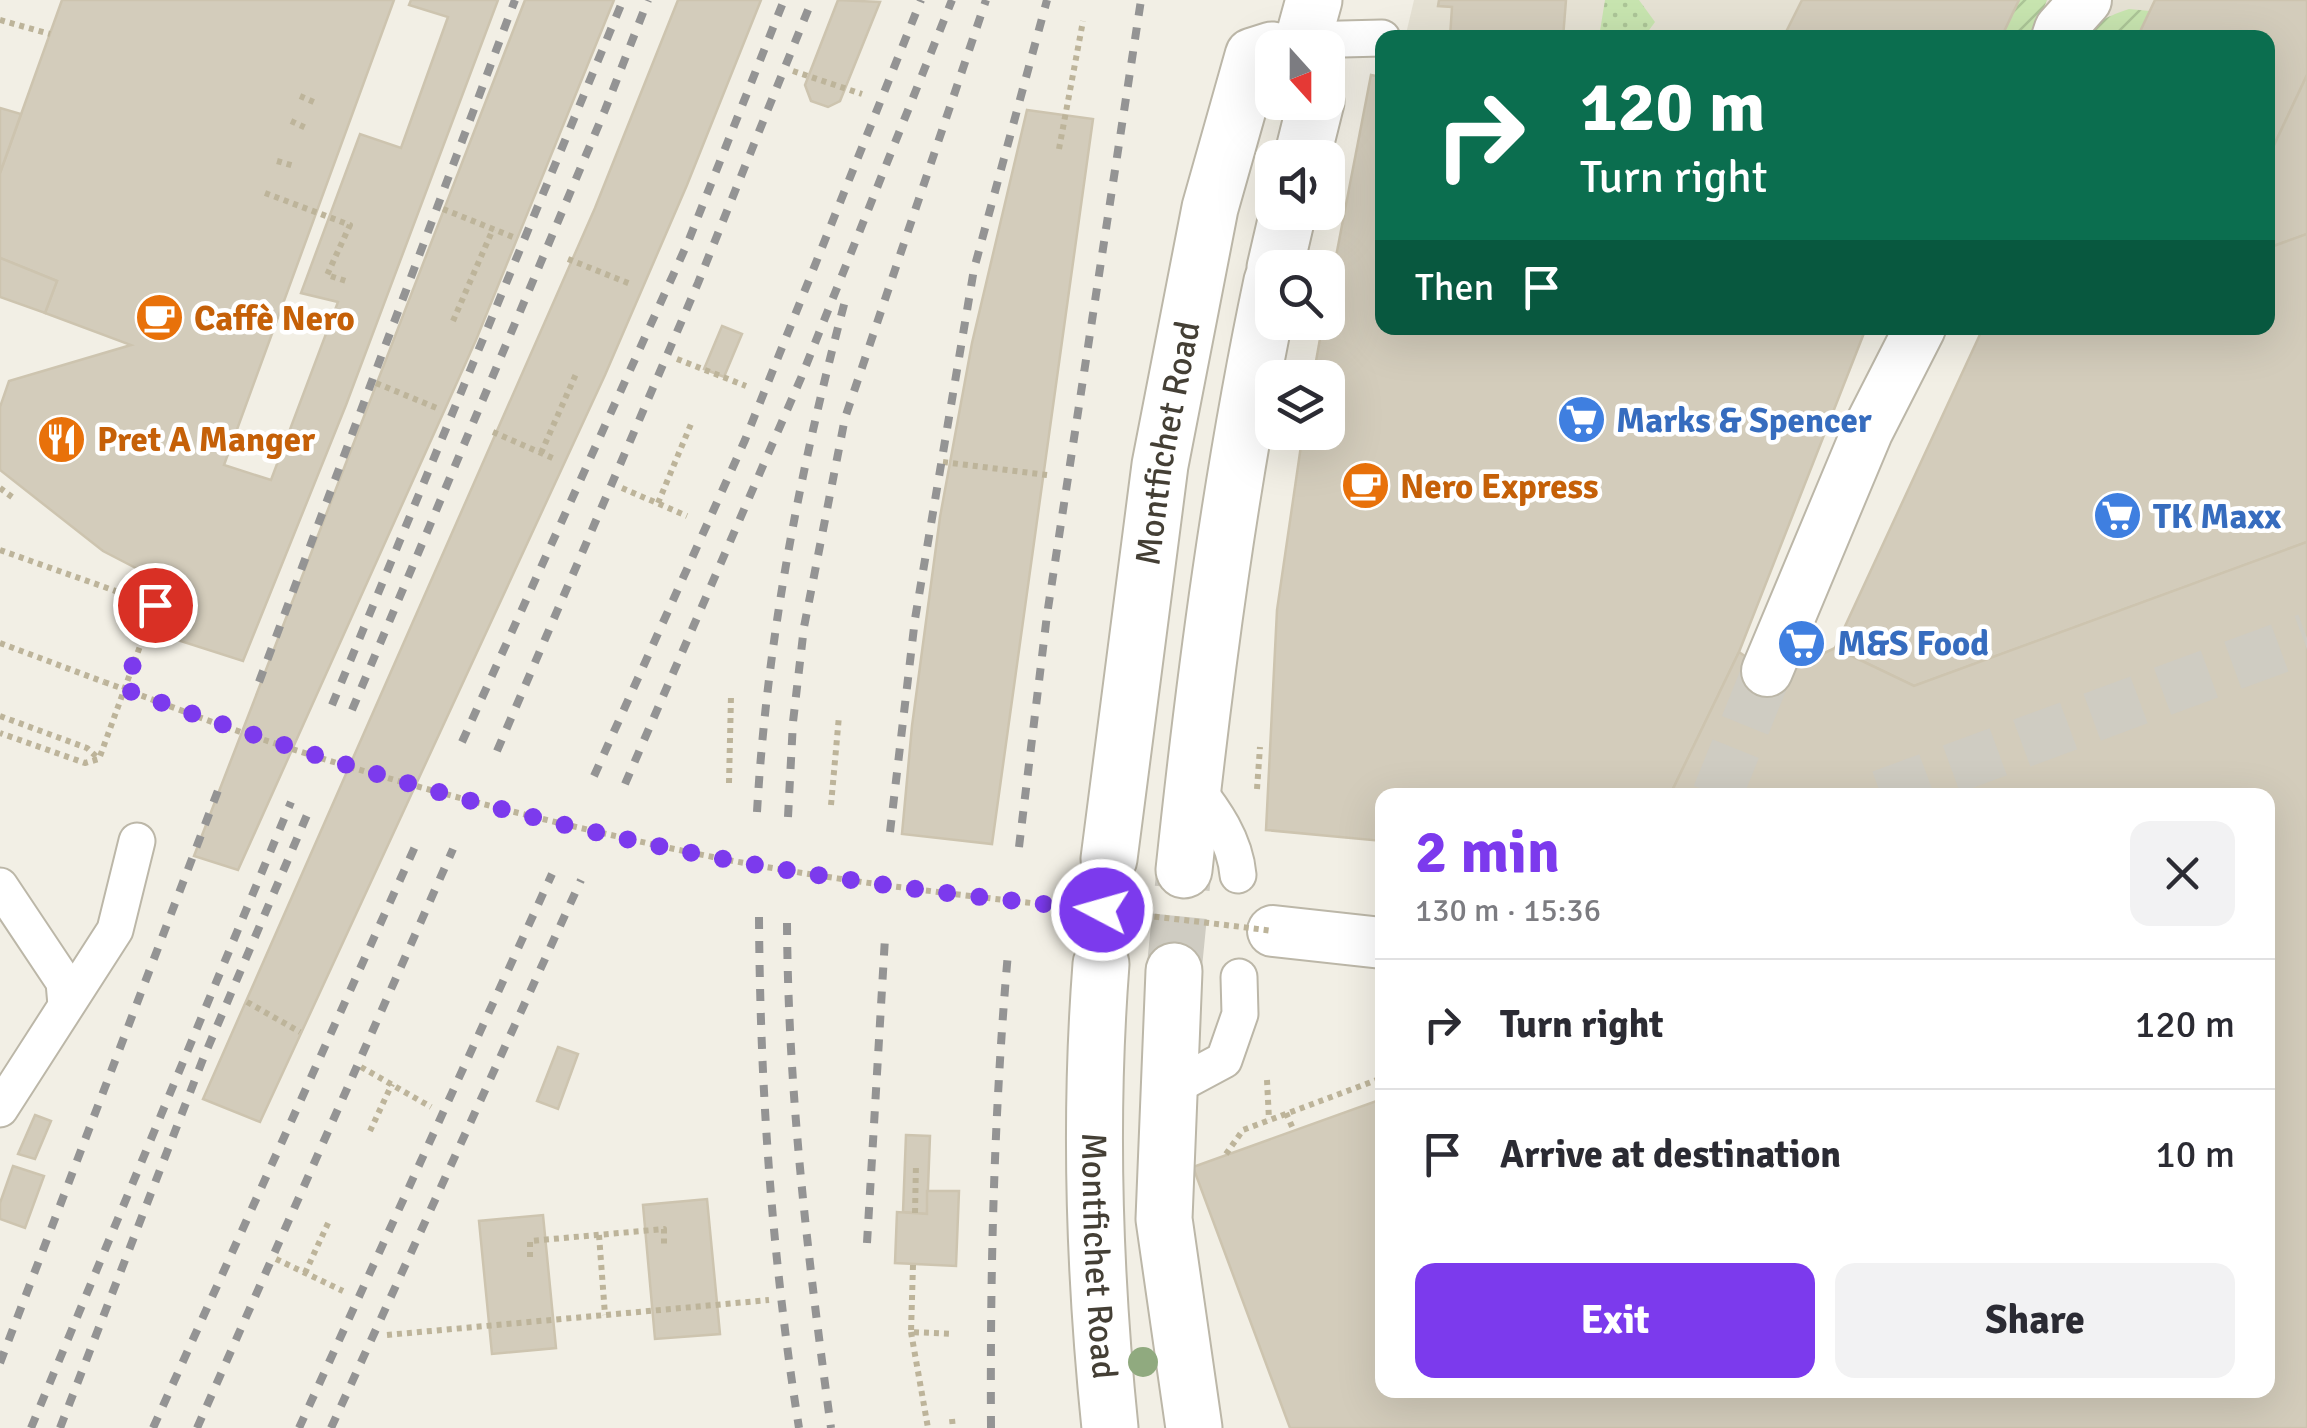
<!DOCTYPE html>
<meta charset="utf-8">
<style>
:root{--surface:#fff;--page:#f2f2f3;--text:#2b2b33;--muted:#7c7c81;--line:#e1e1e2;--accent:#7c3aed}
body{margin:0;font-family:Signika,sans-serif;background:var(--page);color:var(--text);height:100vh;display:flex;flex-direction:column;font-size:38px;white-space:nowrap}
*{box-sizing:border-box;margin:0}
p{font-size:32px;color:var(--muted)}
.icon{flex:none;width:55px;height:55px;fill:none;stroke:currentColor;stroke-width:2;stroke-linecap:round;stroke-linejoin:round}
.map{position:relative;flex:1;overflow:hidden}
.drawer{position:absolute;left:1375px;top:788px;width:900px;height:610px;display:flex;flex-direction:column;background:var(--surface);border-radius:20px;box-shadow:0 10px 40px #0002}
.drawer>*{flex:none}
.top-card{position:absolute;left:1375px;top:30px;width:900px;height:305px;border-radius:20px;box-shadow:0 10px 40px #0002;background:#0b6e4f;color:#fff;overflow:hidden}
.needle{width:65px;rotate:159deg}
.tools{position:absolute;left:1255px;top:30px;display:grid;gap:20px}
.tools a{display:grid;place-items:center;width:90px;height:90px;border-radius:20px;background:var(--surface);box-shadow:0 10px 40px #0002;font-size:50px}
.pin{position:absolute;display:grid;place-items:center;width:85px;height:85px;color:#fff;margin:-42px;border:5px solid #fff;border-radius:50%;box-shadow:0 2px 10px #0007}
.me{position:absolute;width:110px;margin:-55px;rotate:276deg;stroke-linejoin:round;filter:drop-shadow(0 0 8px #0008)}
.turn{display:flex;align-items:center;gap:35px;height:210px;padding:0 40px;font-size:45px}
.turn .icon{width:130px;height:130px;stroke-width:2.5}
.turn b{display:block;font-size:70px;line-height:85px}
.then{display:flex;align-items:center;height:95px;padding:0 40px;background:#0003;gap:20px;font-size:38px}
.round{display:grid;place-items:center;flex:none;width:105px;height:105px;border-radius:20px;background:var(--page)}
.head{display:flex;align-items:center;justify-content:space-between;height:170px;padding:0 40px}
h1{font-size:60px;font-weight:800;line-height:75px;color:var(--accent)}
.primary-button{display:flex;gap:20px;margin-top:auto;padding:20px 40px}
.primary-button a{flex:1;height:115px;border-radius:20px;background:var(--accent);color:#fff;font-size:40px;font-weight:800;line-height:115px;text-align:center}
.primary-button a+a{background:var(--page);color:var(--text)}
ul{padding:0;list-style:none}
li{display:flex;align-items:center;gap:30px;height:130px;padding:0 40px;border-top:2px solid var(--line)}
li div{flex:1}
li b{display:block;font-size:38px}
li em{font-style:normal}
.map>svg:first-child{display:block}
</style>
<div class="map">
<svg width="2307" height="1428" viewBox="0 0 2307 1428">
<defs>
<pattern id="grass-dots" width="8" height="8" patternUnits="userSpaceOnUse" patternTransform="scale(2.5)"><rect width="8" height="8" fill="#c7e4af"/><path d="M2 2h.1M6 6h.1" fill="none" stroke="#acc597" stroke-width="1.8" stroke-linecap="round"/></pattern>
<pattern id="garden-furrows" width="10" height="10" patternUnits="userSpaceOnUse" patternTransform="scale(2.5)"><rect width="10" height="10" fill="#c7e4af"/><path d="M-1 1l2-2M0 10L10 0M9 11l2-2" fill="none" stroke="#acc597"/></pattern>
</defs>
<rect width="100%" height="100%" fill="#f2efe5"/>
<polygon fill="#e5e1d3" points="1414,0 2307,0 2268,248 2268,38 1405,38"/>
<polygon fill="url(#grass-dots)" points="1605,0 1639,0 1655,22 1644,37 1599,37"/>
<g fill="url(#garden-furrows)">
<polygon points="2019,0 2047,0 2032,37 2001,38"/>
<path d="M2129 9 2150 11 2137 37 2083 38C2095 21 2109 16 2129 9Z"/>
</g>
<g fill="#d3ccbb" stroke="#cdc4af" stroke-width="2.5">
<polygon points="62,0 394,0 224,465 271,480 338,302 301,293 360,134 401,148 448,17 409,5 411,0 498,0 346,405 243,661 168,637 184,593 103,551 0,470 0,407 9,381 131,345 45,313 57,281 0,258 0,173"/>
<polygon points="525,0 614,0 476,340 238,870 194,856"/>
<polygon points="678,0 761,0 687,185 605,375 260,1122 203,1099 595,208"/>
<polygon points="838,0 880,2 840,101 828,107 811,101 805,85"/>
<polygon points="1439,0 1566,0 1563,38 1450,38 1452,7 1438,6"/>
<polygon points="1802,0 2019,0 2001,38 1783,38"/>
<polygon points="2155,0 2307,0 2307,75 2268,158 2268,38 2137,38"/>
<polygon points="1371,75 1382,77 1382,328 1866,328 1739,652 1670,795 1382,795 1382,841 1266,830 1277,610 1303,432 1328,432 1328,378 1313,378 1323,322 1328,322 1328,298"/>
<polygon points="2307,75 2307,234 2268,248 2268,158"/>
<polygon points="0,108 21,114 0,173"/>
<polygon points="1027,110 1093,119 992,844 902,834 912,726 940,517 972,343"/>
<polygon points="2307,234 2307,542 1914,686 1835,648 1983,328 2268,328 2268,248"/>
<polygon points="0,258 57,281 45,313 0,297"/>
<polygon points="722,326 742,334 724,377 704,369"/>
<polygon points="2307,542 2307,1428 1290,1428 1193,1167 1382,1099 1382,1390 2268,1390 2268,795 1670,795 1739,652 1767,671 1793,668 1835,648 1914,686"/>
<polygon points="558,1047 578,1054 558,1109 537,1101"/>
<polygon points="35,1115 51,1121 35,1159 18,1154"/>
<polygon points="906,1135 930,1136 927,1214 903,1212"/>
<polygon points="13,1166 44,1176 25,1228 0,1219 0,1203"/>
<polygon points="927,1191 959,1191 956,1266 895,1263 897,1212 927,1214"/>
<polygon points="707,1199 720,1334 655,1339 643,1205"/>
<polygon points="543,1215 556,1348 492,1354 479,1221"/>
</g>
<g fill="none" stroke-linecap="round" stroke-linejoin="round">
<g stroke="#cfccc2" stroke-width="50" stroke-dasharray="50 25" stroke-linecap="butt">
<polyline points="1717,795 1767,671"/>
<polyline points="1881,795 2307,638"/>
</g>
<g stroke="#cfccc2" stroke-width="55" stroke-dasharray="55 28" stroke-linecap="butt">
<polyline points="1101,964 1109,859"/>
<polyline points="1174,971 1184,870"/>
</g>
<defs>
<g id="service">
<polyline points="1303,40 1382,38"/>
<path d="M1193 784C1214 811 1235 840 1238 875"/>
<polyline points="0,886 64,982 66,1005"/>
<polyline points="1168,1090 1224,1060 1240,1014 1239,977"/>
<polyline points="0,1109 115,930 137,841"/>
</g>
<g id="pedestrian">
<polyline points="2057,38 2060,29 2086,0"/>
<polyline points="1767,671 1867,432 1920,328"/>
<polyline points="1273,931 1382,943"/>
</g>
<g id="tertiary">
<polyline points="1304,48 1303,40 1314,0"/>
<polyline points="1302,158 1316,102"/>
<polyline points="1275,268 1288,212"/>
<path id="s1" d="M1109 859 1160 465 1210 208 1253 56 1272 50"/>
<path d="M1184 870C1205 672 1231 475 1272 281"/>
<path id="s2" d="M1101 964C1089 1120 1094 1273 1110 1428"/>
<polyline points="1174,971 1164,1219 1194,1428"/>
</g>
</defs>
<use href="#service" stroke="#bcb7a8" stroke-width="39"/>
<use href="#pedestrian" stroke="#bcb7a8" stroke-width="54"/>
<use href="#tertiary" stroke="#bcb7a8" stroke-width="59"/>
<g stroke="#bdb49a" stroke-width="6" stroke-dasharray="5 5" stroke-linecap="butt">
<polyline points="0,20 50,34"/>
<polyline points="793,71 862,94"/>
<polyline points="300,96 316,103"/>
<polyline points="291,121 306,128"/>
<polyline points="1059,149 1083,21"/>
<polyline points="277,161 294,166"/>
<polyline points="265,193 350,225 327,275 346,281"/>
<polyline points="443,209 513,237"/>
<polyline points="568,259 633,285"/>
<polyline points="453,321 493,229"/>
<polyline points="677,359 746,386"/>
<polyline points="376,383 439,409"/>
<polyline points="493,432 557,460"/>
<polyline points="541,453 576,374"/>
<polyline points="943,462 1047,475"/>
<polyline points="0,488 16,500"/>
<polyline points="622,488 687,516"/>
<polyline points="658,503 691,424"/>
<polyline points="0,550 155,605 99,759 85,763 0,733"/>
<polyline points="0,643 104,682"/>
<polyline points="0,716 87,748 99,759"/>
<polyline points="729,783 731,696"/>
<polyline points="1257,789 1260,747"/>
<polyline points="831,805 839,716"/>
<polyline points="247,1002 300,1032"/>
<polyline points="361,1067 431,1107"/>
<polyline points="1267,1080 1269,1120"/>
<polyline points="1286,1113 1294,1131"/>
<polyline points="370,1131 392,1084"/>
<polyline points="1226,1154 1243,1130 1382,1078"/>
<polyline points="915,1213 916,1164"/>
<polyline points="599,1235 605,1315"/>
<polyline points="530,1257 530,1241 664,1229 664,1245"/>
<polyline points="276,1259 343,1291"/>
<polyline points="913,1265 911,1332 953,1334"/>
<polyline points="305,1273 330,1219"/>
<polyline points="911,1332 928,1428"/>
<polyline points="387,1335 769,1300"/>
<polyline points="952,1419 953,1428"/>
</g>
<use href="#service" stroke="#fff" stroke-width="35"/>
<use href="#pedestrian" stroke="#fff" stroke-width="50"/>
<use href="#tertiary" stroke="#fff" stroke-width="55"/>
<g stroke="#949494" stroke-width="8" stroke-dasharray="12 12" stroke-linecap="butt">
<polyline points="259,682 515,0"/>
<polyline points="332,705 623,0"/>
<polyline points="352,710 605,110 648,0"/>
<polyline points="462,742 688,242 784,0"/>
<polyline points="497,751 698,283 812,0"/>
<polyline points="594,776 745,440 921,0"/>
<polyline points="625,784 801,378 952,0"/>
<path d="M757 812C767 638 800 469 845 301"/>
<polyline points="788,817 793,722 804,627 845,418 986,0"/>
<polyline points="890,832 915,619 974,269 1047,0"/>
<polyline points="1019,847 1047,615 1141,0"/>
<path d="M759 917C760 1088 772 1259 799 1428"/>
<path d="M787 923C788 1092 808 1260 831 1428"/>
<polyline points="867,1243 885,938"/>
<polyline points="0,1363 222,780"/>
<polyline points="31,1428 291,802"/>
<polyline points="60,1428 203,1059 310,808"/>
<polyline points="153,1428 418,840"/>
<polyline points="197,1428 453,849"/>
<polyline points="299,1428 552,874"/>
<polyline points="331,1428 581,880"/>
<path d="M991 1428C990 1269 994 1112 1008 953"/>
</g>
<path stroke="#bdb49a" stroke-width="6" stroke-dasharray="5 5" stroke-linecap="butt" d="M104 682C147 697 189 714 232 729 377 779 529 818 679 850 874 892 1075 905 1273 931"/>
</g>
<circle fill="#90aa7f" cx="1143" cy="1362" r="15"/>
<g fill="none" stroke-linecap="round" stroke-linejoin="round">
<path stroke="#7c3aed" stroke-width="18" stroke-dasharray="0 32.4" d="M155 605 124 689C305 756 493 813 683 851 821 879 962 896 1102 910"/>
</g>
<defs>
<symbol id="cafe-disc" viewBox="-11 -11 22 22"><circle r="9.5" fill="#e8710a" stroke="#fff"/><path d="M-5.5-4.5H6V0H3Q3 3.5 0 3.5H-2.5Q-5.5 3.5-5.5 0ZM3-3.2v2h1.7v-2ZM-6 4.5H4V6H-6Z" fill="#fff"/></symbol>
<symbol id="supermarket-disc" viewBox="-11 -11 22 22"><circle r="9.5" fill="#3f7fe0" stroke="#fff"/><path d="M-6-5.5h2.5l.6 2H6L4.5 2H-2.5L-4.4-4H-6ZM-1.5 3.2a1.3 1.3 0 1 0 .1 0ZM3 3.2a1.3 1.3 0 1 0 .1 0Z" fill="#fff"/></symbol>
<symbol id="restaurant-disc" viewBox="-11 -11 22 22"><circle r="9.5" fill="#e8710a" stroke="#fff"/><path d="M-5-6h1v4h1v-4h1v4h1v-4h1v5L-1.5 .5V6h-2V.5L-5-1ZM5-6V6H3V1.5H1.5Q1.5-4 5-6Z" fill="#fff"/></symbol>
</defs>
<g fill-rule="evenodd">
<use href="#cafe-disc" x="132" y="290" width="55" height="55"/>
<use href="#supermarket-disc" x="1554" y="392" width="55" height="55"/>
<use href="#restaurant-disc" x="34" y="412" width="55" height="55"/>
<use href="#cafe-disc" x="1338" y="458" width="55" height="55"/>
<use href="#supermarket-disc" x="2090" y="488" width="55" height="55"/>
<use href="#supermarket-disc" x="1774" y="616" width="55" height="55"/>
</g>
<g text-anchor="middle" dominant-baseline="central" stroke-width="9" stroke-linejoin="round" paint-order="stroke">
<g font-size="35" font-weight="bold" fill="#c56008" stroke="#fff" text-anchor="start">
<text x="194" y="318">Caffè Nero</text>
<text x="97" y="439">Pret A Manger</text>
<text x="1400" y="486">Nero Express</text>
</g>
<g font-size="35" font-weight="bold" fill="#366cbe" stroke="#fff" text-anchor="start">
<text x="1616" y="420">Marks &amp; Spencer</text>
<text x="2153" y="516">TK Maxx</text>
<text x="1837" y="643">M&amp;S Food</text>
</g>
<g font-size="35" fill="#443f35" stroke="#fff">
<text stroke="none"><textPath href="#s1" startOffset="420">Montfichet Road</textPath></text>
<text stroke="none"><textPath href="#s2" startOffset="292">Montfichet Road</textPath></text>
</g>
</g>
</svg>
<div class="tools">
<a><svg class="needle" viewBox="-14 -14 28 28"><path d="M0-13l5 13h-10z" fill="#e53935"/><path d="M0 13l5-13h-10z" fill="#7c7c81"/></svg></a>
<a><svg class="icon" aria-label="sound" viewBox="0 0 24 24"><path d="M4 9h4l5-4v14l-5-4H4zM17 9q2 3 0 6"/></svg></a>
<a><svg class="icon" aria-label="search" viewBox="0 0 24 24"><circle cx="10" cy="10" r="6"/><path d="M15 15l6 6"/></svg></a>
<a><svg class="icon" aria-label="layers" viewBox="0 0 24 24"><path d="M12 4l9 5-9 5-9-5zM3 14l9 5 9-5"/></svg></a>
</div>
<div class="pin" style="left:155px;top:605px;background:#d93025"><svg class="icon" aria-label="arrive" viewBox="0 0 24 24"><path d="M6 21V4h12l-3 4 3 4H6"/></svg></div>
<svg class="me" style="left:1102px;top:910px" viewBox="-20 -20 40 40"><circle r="17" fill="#7c3aed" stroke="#fff" stroke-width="3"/><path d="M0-11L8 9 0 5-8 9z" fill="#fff"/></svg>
<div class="top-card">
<div class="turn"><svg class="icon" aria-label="right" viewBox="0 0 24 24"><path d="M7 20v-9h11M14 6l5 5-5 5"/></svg><div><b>120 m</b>Turn right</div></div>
<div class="then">Then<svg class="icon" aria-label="arrive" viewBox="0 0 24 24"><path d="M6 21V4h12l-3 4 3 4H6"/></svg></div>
</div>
<section class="drawer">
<div class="head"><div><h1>2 min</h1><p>130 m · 15:36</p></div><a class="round"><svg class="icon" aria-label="close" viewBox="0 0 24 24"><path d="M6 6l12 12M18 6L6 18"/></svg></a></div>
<ul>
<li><svg class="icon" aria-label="right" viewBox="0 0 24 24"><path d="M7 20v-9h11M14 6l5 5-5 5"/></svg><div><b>Turn right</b></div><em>120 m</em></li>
<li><svg class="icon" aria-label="arrive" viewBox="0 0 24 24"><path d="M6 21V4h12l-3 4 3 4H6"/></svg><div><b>Arrive at destination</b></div><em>10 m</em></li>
</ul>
<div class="primary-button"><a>Exit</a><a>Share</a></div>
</section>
</div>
